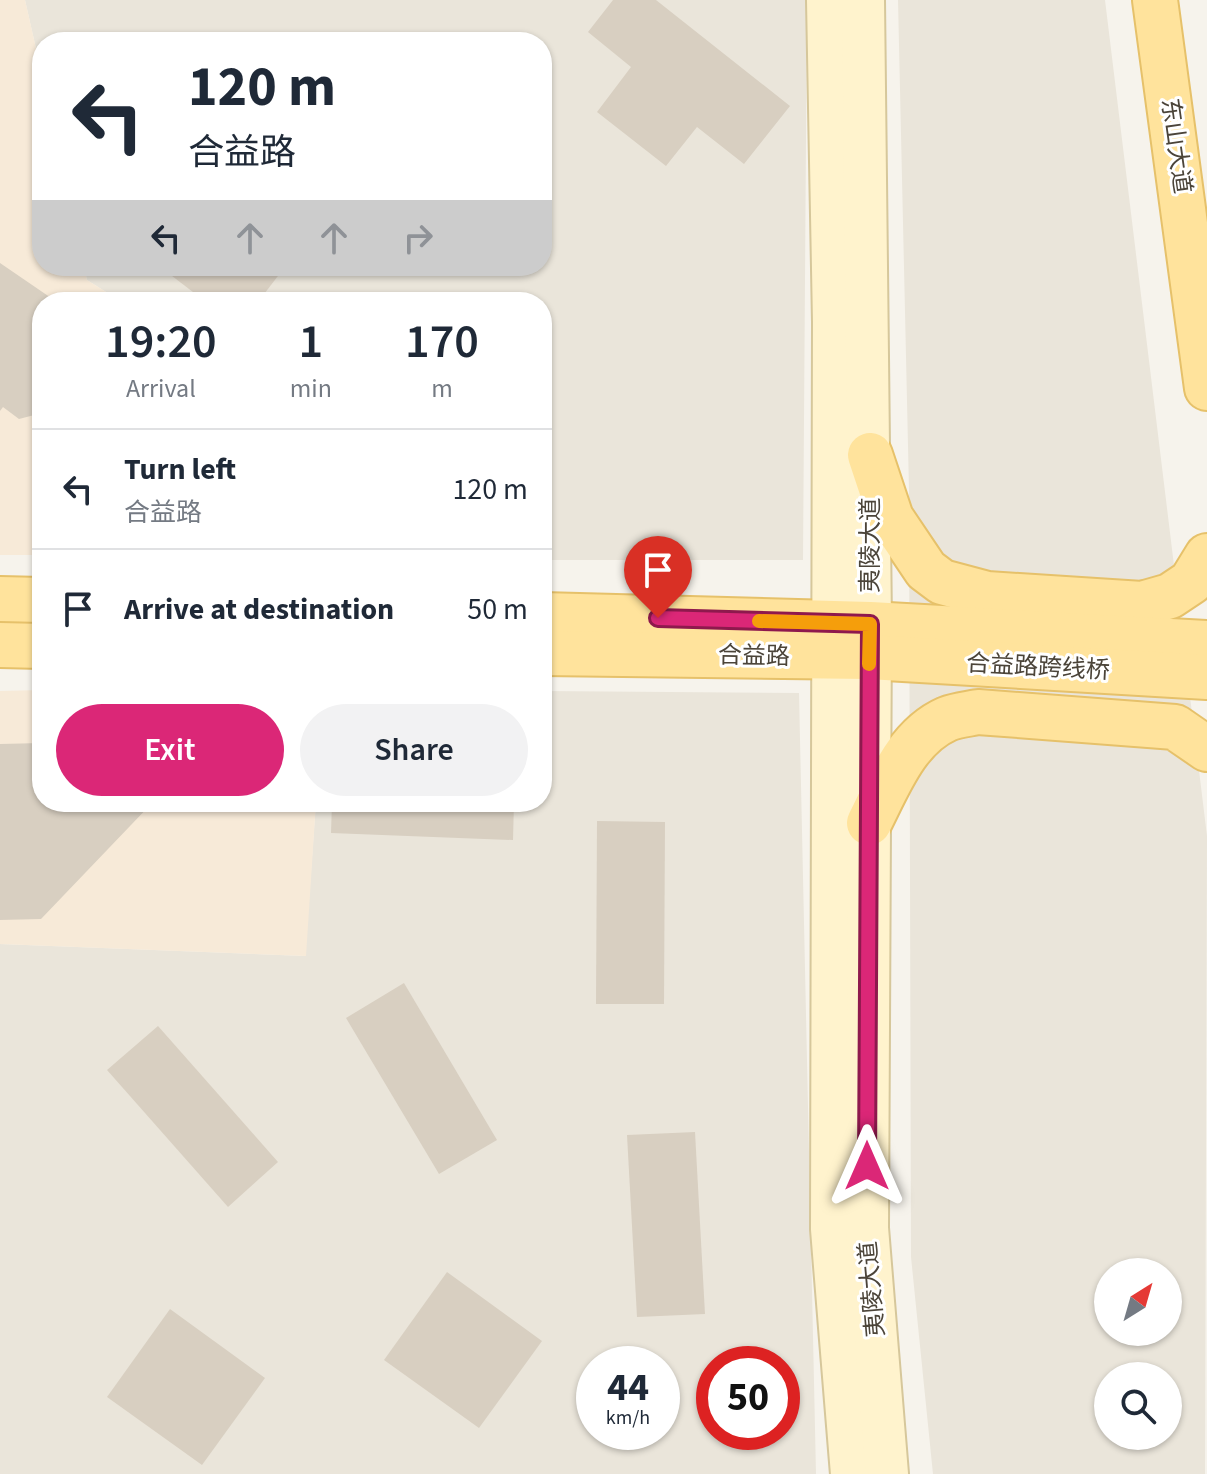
<!DOCTYPE html>
<meta charset="utf-8">
<style>
:root{--surface:#fff;--page:#f2f2f3;--text:#1f2937;--muted:#747a83;--line:#e0e1e3;--accent:#db2777}
body{margin:0;font-family:"Source Sans 3","Noto Sans SC",sans-serif;background:var(--page);color:var(--text);height:100vh;display:flex;flex-direction:column;font-size:30px;white-space:nowrap}
*{box-sizing:border-box;margin:0}
p{font-size:26px;color:var(--muted)}
.icon{flex:none;width:44px;height:44px;fill:none;stroke:currentColor;stroke-width:2;stroke-linecap:round;stroke-linejoin:round}
.map{position:relative;flex:1;overflow:hidden}
.side{position:absolute;left:32px;top:292px;width:520px;height:520px;display:flex;flex-direction:column;background:var(--surface);border-radius:32px;box-shadow:0 2px 6px #0004}
.side>*{flex:none}
.banner{position:absolute;left:32px;top:32px;width:520px;height:244px;border-radius:32px;box-shadow:0 2px 6px #0004;background:#fff;color:var(--text);overflow:hidden}
.needle{width:52px;rotate:37deg}
.buttons{position:absolute;left:1094px;top:1258px;display:grid;gap:16px}
.buttons a{display:grid;place-items:center;width:88px;height:88px;border-radius:50%;background:var(--surface);box-shadow:0 2px 6px #0004;font-size:40px}
.speed{position:absolute;left:576px;top:1346px;display:flex;gap:16px;font-size:40px;font-weight:700;text-align:center}
.speed>*{display:grid;place-content:center;width:104px;height:104px;border-radius:50%;background:var(--surface);box-shadow:0 2px 6px #0004;line-height:1}
.speed small{font-size:20px;font-weight:400}
.speed .limit{border:12px solid #d22;background:#fff;color:#111}
.pin{position:absolute;display:grid;place-items:center;width:68px;height:68px;color:#fff;margin:-82px -34px;border-radius:50% 50% 50% 0;rotate:-45deg;box-shadow:0 0 8px #0007}
.pin .icon{rotate:45deg}
.me{position:absolute;width:88px;margin:-44px;rotate:0deg;stroke-linejoin:round;filter:drop-shadow(0 0 6px #0008)}
.turn{display:flex;align-items:center;gap:28px;height:168px;padding:0 24px;font-size:36px}
.turn .icon{width:104px;height:104px;stroke-width:2.5}
.turn b{display:block;font-size:56px;line-height:68px}
.lanes{display:flex;align-items:center;height:76px;padding:0 24px;background:#0003;justify-content:center;gap:40px;direction:ltr}
.lanes .off{opacity:.35}
.eta{display:flex;justify-content:space-evenly;align-items:center;height:136px;text-align:center}
.eta b{font-size:48px;font-weight:600;line-height:56px}
.action{display:flex;gap:16px;margin-top:auto;padding:16px 24px}
.action a{flex:1;height:92px;border-radius:48px;background:var(--accent);color:#fff;font-size:32px;font-weight:600;line-height:92px;text-align:center}
.action a+a{background:var(--page);color:var(--text)}
ul{padding:0;list-style:none}
li{display:flex;align-items:center;gap:24px;height:120px;padding:0 24px;border-top:2px solid var(--line)}
li div{flex:1}
li b{display:block;font-size:30px}
li em{font-style:normal}
.map>svg:first-child{display:block}
</style>
<div class="map">
<svg width="1207" height="1474" viewBox="0 0 1207 1474">
<rect width="100%" height="100%" fill="#f6f3ec"/>
<g fill="#eae5da" fill-rule="evenodd">
<polygon points="25,0 807,0 803,560 542,560 542,302 122,302 87,280 84,266 542,266 542,42 42,42 42,75"/>
<path d="M898 0H1105L1207 836 1205 1474H933L911 1257 909 490ZM1108 1272H1168V1332H1108ZM1108 1376H1168V1436H1108Z"/>
<path d="M542 691 799 693 816 1474H0V944L305 956 316 802H542ZM594 1364H662V1432H594ZM714 1364H782V1432H714Z"/>
</g>
<g fill="#f7ead8">
<polygon points="0,0 25,0 42,75 42,266 84,266 87,280 122,302 42,302 42,555 0,555"/>
<polygon points="42,690 42,802 316,802 306,956 0,944 0,691"/>
</g>
<g fill="#d8cfc1">
<polygon points="613,0 656,0 790,106 744,164 697,127 666,166 597,112 631,67 588,32"/>
<polygon points="0,263 57,302 42,302 42,413 19,419 3,407 0,411"/>
<polygon points="159,266 274,266 281,272 258,302 206,302"/>
<polygon points="42,743 42,802 153,802 41,919 0,920 0,744"/>
<polygon points="332,802 514,802 513,840 331,833"/>
<polygon points="597,821 665,822 664,1004 596,1004"/>
<polygon points="404,983 497,1140 439,1174 346,1018"/>
<polygon points="158,1026 278,1162 228,1207 107,1070"/>
<polygon points="695,1132 705,1314 637,1317 627,1135"/>
<polygon points="447,1272 542,1341 479,1428 384,1360"/>
<polygon points="170,1309 265,1378 202,1465 107,1397"/>
</g>
<g fill="none" stroke-linecap="round" stroke-linejoin="round">
<defs>
<g id="secondary">
<polyline points="828,0 834,322 832,1229 852,1474"/>
<polyline points="863,0 870,624 867,1228 887,1474"/>
</g>
<g id="primary">
<polyline points="1155,0 1207,388"/>
<polyline points="870,455 891,518 926,570 942,582 987,594 1142,604 1170,596 1191,582 1207,556"/>
<polyline points="0,599 42,600"/>
<polyline points="542,615 870,624 1207,643"/>
<polyline points="0,645 42,646"/>
<polyline points="542,653 869,657 1207,677"/>
<path d="M869 823C888 786 906 737 947 719 957 715 969 714 978 712L1175 727 1207 749"/>
</g>
</defs>
<use href="#secondary" stroke="#d6c79b" stroke-width="46"/>
<use href="#primary" stroke="#e6c16a" stroke-width="48"/>
<use href="#secondary" stroke="#fff3cd" stroke-width="42"/>
<use href="#primary" stroke="#ffe39c" stroke-width="44"/>
</g>
<g fill="none" stroke-linecap="round" stroke-linejoin="round">
<defs>
<polyline id="route" points="658,618 870,624 867,1166"/>
</defs>
<use href="#route" stroke="#8e194d" stroke-width="20"/>
<use href="#route" stroke="#db2777" stroke-width="14"/>
<polyline stroke="#f59e0b" stroke-width="14" points="759,621 870,624 869,664"/>
</g>
<g text-anchor="middle" dominant-baseline="central" stroke-width="6" stroke-linejoin="round" paint-order="stroke">
<g font-size="24" fill="#4b4439" stroke="#fff">
<text transform="translate(1176 146) rotate(82)">东山大道</text>
<text transform="translate(870 545) rotate(-90)">夷陵大道</text>
<text transform="translate(754 656) rotate(1)">合益路</text>
<text transform="translate(1038 667) rotate(3)">合益路跨线桥</text>
<text transform="translate(872 1289) rotate(-95)">夷陵大道</text>
</g>
</g>
</svg>
<div class="buttons">
<a><svg class="needle" viewBox="-14 -14 28 28"><path d="M0-13l5 13h-10z" fill="#e53935"/><path d="M0 13l5-13h-10z" fill="#747a83"/></svg></a>
<a><svg class="icon" aria-label="search" viewBox="0 0 24 24"><circle cx="10" cy="10" r="6"/><path d="M15 15l6 6"/></svg></a>
</div>
<div class="speed"><div>44<small>km/h</small></div><div class="limit">50</div></div>
<div class="pin" style="left:658px;top:618px;background:#d93025"><svg class="icon" aria-label="arrive" viewBox="0 0 24 24"><path d="M6 21V4h12l-3 4 3 4H6"/></svg></div>
<svg class="me" style="left:867px;top:1166px" viewBox="-20 -20 40 40"><path d="M0-17L14 15 0 8-14 15z" fill="#db2777" stroke="#fff" stroke-width="4"/></svg>
<div class="banner">
<div class="turn"><svg class="icon" aria-label="left" viewBox="0 0 24 24"><path d="M17 20v-9H6M10 6l-5 5 5 5"/></svg><div><b>120 m</b>合益路</div></div>
<div class="lanes"><svg class="icon" aria-label="left" viewBox="0 0 24 24"><path d="M17 20v-9H6M10 6l-5 5 5 5"/></svg><svg class="icon off" aria-label="ahead" viewBox="0 0 24 24"><path d="M12 20V5M6 11l6-6 6 6"/></svg><svg class="icon off" aria-label="ahead" viewBox="0 0 24 24"><path d="M12 20V5M6 11l6-6 6 6"/></svg><svg class="icon off" aria-label="right" viewBox="0 0 24 24"><path d="M7 20v-9h11M14 6l5 5-5 5"/></svg></div>
</div>
<section class="side">
<div class="eta">
<div><b>19:20</b><p>Arrival</p></div>
<div><b>1</b><p>min</p></div>
<div><b>170</b><p>m</p></div>
</div>
<ul>
<li><svg class="icon" aria-label="left" viewBox="0 0 24 24"><path d="M17 20v-9H6M10 6l-5 5 5 5"/></svg><div><b>Turn left</b><p>合益路</p></div><em>120 m</em></li>
<li><svg class="icon" aria-label="arrive" viewBox="0 0 24 24"><path d="M6 21V4h12l-3 4 3 4H6"/></svg><div><b>Arrive at destination</b></div><em>50 m</em></li>
</ul>
<div class="action"><a>Exit</a><a>Share</a></div>
</section>
</div>
